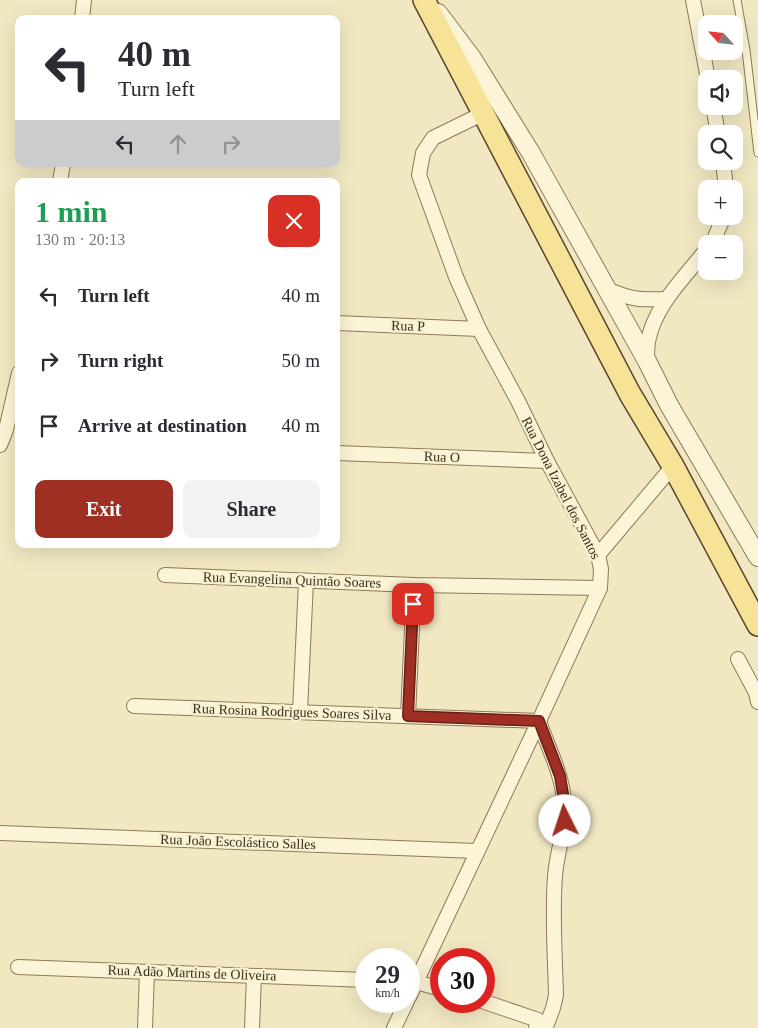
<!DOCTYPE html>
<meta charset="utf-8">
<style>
:root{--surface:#fff;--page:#f2f2f3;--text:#2b2b33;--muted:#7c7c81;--accent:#a02f23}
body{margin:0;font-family:"Times New Roman",serif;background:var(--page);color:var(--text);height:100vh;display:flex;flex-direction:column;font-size:19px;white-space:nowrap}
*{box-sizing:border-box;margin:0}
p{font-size:16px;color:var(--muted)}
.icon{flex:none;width:28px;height:28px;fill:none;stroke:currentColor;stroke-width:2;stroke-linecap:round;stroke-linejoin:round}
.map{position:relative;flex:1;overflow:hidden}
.sheet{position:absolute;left:15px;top:178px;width:325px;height:370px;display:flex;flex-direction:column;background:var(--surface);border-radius:10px;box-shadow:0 5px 20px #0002}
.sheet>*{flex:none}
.hud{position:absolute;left:15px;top:15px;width:325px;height:152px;border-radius:10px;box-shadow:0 5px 20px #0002;background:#fff;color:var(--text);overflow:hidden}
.needle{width:32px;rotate:297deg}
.fabs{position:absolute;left:698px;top:15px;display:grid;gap:10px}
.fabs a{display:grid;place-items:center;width:45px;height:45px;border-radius:10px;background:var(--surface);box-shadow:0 5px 20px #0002;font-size:25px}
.speed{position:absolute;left:355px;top:948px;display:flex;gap:10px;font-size:25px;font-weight:700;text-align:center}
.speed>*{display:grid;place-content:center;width:65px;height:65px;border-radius:50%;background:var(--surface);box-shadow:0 5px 20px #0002;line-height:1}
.speed small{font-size:12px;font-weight:400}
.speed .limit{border:8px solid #d22;background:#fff;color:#111}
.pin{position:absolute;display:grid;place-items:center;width:42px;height:42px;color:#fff;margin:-21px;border-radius:10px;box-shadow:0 2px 8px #0006}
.me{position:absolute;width:55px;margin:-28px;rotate:356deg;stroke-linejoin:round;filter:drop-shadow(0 0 4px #0008)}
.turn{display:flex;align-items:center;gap:18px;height:105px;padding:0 20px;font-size:22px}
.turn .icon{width:65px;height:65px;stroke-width:2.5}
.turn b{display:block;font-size:35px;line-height:42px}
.lanes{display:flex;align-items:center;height:48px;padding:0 20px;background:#0003;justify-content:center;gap:25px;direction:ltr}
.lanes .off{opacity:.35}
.round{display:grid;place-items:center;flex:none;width:52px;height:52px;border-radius:10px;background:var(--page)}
.headline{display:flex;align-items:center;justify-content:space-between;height:85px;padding:0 20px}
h1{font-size:30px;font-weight:700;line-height:38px;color:#1e9e55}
.cta{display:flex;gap:10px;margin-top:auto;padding:10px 20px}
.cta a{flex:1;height:58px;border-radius:10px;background:var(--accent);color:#fff;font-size:20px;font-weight:700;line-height:58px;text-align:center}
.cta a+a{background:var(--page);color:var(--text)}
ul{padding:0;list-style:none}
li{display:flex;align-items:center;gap:15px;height:65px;padding:0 20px}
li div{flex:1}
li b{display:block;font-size:19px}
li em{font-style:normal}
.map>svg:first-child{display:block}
</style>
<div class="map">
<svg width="758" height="1028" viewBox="0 0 758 1028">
<rect width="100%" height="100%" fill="#f1e8c2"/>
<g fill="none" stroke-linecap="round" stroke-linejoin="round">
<defs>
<polyline id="service" points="737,0 746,50 758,153"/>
<g id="minor">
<polyline points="693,0 708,79"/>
<polyline points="82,19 84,0"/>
<polyline points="713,106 718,134"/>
<polyline points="723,161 726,189"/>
<polyline points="60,181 63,164"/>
<polyline points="712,244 724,216"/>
<path d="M606 289C633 300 639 300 667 299"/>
<polyline points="336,323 479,329"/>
<path d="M647 361C647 355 647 348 648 342 654 306 685 277 706 250"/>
<polyline points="0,445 6,430 19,373"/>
<polyline points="336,453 547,461"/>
<polyline points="598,555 673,466"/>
<polyline points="165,575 414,585 600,588"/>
<polyline points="738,659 756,693 758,702"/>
<path d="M134 706 539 721C548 748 562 773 564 801 567 828 557 850 555 876 552 916 555 955 556 995L553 1008 547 1024"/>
<polyline points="300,712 306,581"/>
<polyline points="408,716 414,585"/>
<polyline points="0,833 477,851"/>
<polyline points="18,967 366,980"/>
<polyline points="409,982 416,982 441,989"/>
<polyline points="409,997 539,721 600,588 601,569 598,555 547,461 518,401 479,329 456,277 419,175 423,153 433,138 484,113"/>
<polyline points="482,1001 538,1020 536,1028"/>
<polyline points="145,1028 147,972"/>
<polyline points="252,1028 254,976"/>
<polyline points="394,1028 407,1001"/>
</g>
<polyline id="tertiary" points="438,13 472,58 531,153 647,361 669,405 758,557"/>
<polyline id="primary" points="424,0 630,394 673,466 758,625"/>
</defs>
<use href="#service" stroke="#8d7957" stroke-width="9"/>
<use href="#minor" stroke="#8d7957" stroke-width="16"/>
<use href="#tertiary" stroke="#8d7957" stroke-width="20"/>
<use href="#primary" stroke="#5a462c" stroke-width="24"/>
<use href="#service" stroke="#fbf4d6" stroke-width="7"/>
<use href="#minor" stroke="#fbf4d6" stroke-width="14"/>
<use href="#tertiary" stroke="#fbf4d6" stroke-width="18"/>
<use href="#primary" stroke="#f7e397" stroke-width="21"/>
</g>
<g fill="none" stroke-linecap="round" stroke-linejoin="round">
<defs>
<polyline id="route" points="413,604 408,716 539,721 560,776 564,800 565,821"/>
</defs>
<use href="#route" stroke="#681f17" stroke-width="12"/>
<use href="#route" stroke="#a02f23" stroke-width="9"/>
</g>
<g text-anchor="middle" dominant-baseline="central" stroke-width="4.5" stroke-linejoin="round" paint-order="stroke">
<g font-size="14" fill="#3b2f1d" stroke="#f8f1d2">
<text transform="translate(408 326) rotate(2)">Rua P</text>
<text transform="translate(442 457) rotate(2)">Rua O</text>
<text transform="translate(561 488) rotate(63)">Rua Dona Izabel dos Santos</text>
<text transform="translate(292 580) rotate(2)">Rua Evangelina Quintão Soares</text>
<text transform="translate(292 712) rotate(2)">Rua Rosina Rodrigues Soares Silva</text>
<text transform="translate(238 842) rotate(2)">Rua João Escolástico Salles</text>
<text transform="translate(192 973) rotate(2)">Rua Adão Martins de Oliveira</text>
</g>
</g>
</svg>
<div class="fabs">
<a><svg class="needle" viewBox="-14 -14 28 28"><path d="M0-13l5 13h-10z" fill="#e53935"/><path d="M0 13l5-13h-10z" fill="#7c7c81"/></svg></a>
<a><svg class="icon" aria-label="sound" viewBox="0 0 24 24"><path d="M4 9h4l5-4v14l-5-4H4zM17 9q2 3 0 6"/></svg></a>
<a><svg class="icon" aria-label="search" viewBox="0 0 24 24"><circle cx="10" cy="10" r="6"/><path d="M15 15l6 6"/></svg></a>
<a>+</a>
<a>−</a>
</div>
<div class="speed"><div>29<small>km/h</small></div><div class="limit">30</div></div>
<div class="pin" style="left:413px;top:604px;background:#d93025"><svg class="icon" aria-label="arrive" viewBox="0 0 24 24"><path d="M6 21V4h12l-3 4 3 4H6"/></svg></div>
<svg class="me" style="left:565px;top:821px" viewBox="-20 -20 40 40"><circle r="19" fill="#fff"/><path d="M0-13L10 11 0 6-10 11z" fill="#a02f23"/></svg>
<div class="hud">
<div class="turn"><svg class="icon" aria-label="left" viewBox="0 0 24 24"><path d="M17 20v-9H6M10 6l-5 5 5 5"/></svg><div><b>40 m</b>Turn left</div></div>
<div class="lanes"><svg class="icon" aria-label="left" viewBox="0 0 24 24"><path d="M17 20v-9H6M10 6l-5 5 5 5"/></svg><svg class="icon off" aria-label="ahead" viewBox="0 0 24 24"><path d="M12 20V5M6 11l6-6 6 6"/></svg><svg class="icon off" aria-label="right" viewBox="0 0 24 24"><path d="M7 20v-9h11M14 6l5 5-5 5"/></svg></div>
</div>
<section class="sheet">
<div class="headline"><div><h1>1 min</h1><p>130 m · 20:13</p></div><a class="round" style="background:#d93025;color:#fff"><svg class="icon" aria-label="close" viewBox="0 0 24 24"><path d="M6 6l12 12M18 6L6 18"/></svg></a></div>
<ul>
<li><svg class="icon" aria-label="left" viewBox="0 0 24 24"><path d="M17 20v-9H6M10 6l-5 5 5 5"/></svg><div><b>Turn left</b></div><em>40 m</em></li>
<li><svg class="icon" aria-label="right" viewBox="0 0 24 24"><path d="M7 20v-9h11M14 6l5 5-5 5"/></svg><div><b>Turn right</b></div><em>50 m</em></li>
<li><svg class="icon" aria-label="arrive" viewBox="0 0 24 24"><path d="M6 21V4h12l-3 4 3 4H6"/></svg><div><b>Arrive at destination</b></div><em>40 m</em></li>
</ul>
<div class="cta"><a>Exit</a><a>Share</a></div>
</section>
</div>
